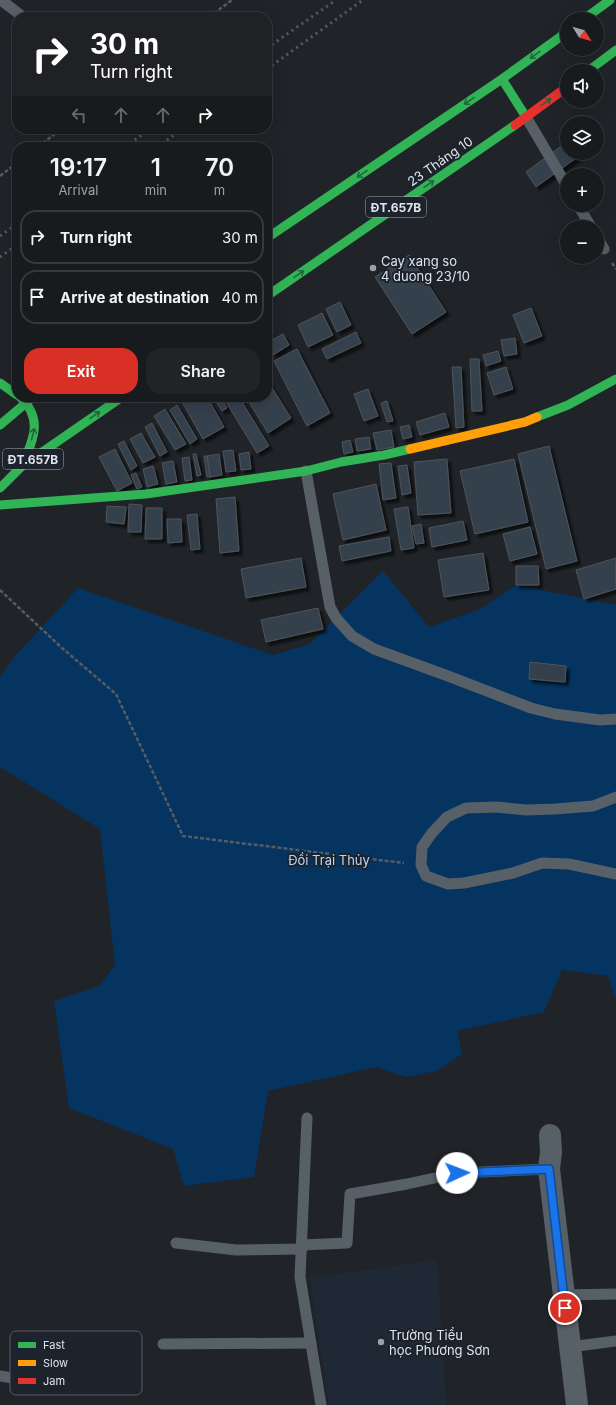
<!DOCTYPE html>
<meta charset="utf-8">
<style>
:root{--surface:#181b1e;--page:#212427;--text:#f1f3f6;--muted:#9fa1a4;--line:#36393c;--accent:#d93025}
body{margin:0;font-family:Inter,sans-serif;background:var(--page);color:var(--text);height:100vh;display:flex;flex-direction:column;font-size:15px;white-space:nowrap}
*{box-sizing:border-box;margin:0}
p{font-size:13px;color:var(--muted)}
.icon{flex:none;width:22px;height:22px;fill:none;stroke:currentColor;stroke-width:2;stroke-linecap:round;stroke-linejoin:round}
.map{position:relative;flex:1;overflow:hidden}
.details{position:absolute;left:12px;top:142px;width:260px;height:260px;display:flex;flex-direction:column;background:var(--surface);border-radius:16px;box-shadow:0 4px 16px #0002,0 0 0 1px var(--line)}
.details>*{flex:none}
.top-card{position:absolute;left:12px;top:12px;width:260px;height:122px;border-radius:16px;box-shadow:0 4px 16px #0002,0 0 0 1px var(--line);background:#202124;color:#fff;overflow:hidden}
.needle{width:26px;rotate:127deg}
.tools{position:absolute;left:560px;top:12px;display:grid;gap:8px}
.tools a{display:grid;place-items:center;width:44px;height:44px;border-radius:50%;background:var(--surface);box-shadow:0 4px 16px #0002,0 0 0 1px var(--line);font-size:20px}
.pin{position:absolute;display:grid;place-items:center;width:34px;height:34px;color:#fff;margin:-17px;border:2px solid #fff;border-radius:50%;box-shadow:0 1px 4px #0007}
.me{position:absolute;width:44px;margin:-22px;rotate:88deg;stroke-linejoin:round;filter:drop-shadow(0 0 3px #0008)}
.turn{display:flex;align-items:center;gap:14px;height:84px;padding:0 12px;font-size:18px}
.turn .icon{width:52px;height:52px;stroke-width:2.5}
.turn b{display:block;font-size:28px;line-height:34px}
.lanes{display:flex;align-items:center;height:38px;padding:0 12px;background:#0003;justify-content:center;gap:20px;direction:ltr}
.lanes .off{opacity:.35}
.eta{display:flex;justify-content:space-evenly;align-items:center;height:68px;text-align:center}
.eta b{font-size:24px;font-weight:600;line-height:28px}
.cta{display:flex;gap:8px;margin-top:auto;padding:8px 12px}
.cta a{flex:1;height:46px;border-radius:16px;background:var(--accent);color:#fff;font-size:16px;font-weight:600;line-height:46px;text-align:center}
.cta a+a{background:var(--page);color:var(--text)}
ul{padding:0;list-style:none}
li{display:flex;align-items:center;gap:12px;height:54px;margin:0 8px 6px;padding:0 4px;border:2px solid var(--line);border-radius:16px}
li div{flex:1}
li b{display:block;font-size:15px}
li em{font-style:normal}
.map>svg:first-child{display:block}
</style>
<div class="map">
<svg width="616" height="1405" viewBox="0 0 616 1405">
<defs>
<filter id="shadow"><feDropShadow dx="3.5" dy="3.5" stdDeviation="1" flood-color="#0009"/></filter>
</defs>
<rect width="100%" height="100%" fill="#202428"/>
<polygon fill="#1f2935" points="437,1260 446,1405 329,1405 310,1278"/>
<polygon fill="#04345f" points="383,571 429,627 481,609 516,585 616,605 616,1000 608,976 562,970 544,1012 457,1031 462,1054 437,1071 406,1077 376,1067 268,1091 254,1177 184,1186 173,1149 69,1108 54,1001 99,986 115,965 100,829 0,767 0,677 16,655 78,588 273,655 310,644"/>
<g fill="#34414d" stroke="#505458" filter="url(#shadow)">
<polygon points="567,142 567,153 577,153 579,156 536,187 526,172"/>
<polygon points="409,255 446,312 412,334 375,277"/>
<polygon points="340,302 351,325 337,332 326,309"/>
<polygon points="531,308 542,336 524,343 513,315"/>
<polygon points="322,313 333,335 308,347 298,325"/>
<polygon points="356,332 361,343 327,359 322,349"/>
<polygon points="283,334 289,345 273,355 267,343"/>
<polygon points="515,338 517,354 504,356 501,340"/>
<polygon points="297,349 330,413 307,426 274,361"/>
<polygon points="498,351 501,361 486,366 483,355"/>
<polygon points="470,359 479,359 482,411 472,411"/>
<polygon points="452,367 461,367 464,427 456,428"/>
<polygon points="506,367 513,389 494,395 487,373"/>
<polygon points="267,380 291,418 268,433 246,397 267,397"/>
<polygon points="368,389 378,416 364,421 354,394"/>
<polygon points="185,397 207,397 224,427 203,439 181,400"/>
<polygon points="213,397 220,397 227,408 222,411"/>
<polygon points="223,397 239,397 269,446 257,453"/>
<polygon points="387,401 393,421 387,422 381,403"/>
<polygon points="177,405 197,439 190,444 170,410"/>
<polygon points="165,409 186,444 175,450 154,416"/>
<polygon points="445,413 449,427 420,435 416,422"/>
<polygon points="152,423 167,452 160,456 145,427"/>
<polygon points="409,425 412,437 403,439 400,427"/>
<polygon points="391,430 394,447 377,450 373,433"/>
<polygon points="141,433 155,457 143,463 130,439"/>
<polygon points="369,437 371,449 357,451 355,439"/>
<polygon points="350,440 353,452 344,454 342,442"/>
<polygon points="124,441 137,466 131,470 118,444"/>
<polygon points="549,446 577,561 546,569 518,454"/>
<polygon points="115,449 132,483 117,491 99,457"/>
<polygon points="233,450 236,471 226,472 223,451"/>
<polygon points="249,452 251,469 241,470 239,454"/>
<polygon points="193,454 196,454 201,475 197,476"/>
<polygon points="219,454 222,475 210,477 207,456"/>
<polygon points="204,456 207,456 210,477 207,477"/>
<polygon points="189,457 192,480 185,481 182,458"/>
<polygon points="447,459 451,513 418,515 414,462"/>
<polygon points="514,459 528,522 475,534 460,471"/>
<polygon points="173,461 177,482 166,484 162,463"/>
<polygon points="391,463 396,498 383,500 379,464"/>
<polygon points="407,465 411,493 402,495 398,466"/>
<polygon points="153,466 158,484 147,487 143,469"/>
<polygon points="136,473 142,487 137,489 131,475"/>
<polygon points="376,484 386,530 343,540 333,494"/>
<polygon points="235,497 239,551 220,553 216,499"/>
<polygon points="129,504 142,505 141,532 128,532"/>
<polygon points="107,506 126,507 124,524 106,522"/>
<polygon points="408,507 414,548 401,550 394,509"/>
<polygon points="146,508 162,508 162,539 145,539"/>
<polygon points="197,514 200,549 191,550 187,515"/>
<polygon points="167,519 181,519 182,542 168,543"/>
<polygon points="463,521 467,540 432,547 429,528"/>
<polygon points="421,524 424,543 416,544 412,526"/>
<polygon points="530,527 537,554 510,561 503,534"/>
<polygon points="389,537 391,551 342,561 339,546"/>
<polygon points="483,553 489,590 444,597 438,560"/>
<polygon points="301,558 306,587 246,598 241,569"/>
<polygon points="616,558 616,589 584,599 576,570"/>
<polygon points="516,566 538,566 539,585 516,585"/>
<polygon points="318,608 323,629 266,642 261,620"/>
<polygon points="530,662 566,666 565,682 529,679"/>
</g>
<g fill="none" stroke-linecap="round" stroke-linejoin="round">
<g stroke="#575c62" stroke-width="2.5" stroke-dasharray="4 2" stroke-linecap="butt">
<polyline points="209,17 232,0"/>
<polyline points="38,147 61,129"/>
<polyline points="0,176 17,163"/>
<polyline points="612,263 616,269"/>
<polyline points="0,590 62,648 116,694 183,836 404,863"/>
</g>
<g stroke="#575f67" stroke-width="11">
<polyline points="1,0 23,17"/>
<polyline points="526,117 567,186"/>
<polyline points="578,205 591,227"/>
<polyline points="597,237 604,249"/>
<polyline points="306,471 330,607 336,618 352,636 374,649 448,676 531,708 555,714 600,720 616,719"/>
<polyline points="616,797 593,806 555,809 526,810 496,807 466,808 447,817 432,833 422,847 421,865 426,876 448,884 464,883 513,873 542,863 569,864 616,874"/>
<polyline points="307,1118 300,1277 321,1405"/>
<polyline points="176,1243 236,1250 302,1249"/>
<polyline points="302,1245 347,1243 350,1194 407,1184 457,1173 549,1169"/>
<polyline points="563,1295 616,1294"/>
<polyline points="163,1344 311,1343"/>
<polyline points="570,1347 616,1341"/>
<polyline points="0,1376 49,1384 113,1379"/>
</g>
<polyline stroke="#575f67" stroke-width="22" points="550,1135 551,1152 549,1169 577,1405"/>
<g stroke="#30b455" stroke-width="9">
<polyline points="584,19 610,0"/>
<polyline points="588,71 616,50"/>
<polyline points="502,79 526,117"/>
<polyline points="267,238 502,79 567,32"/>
<polyline points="267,296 515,125"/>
<polyline points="0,383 17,395"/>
<path d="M20 397C44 419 33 440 22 466"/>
<polyline points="537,417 568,405 616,379"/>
<polyline points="0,425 33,397"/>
<polyline points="0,488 22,466 122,397"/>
<polyline points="0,505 146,494 306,471 341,462 384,455 410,449"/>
</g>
<polyline stroke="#ff9f0a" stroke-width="9" points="410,449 525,422 537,417"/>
<polyline stroke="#e5322d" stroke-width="9" points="515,125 567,87"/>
<g stroke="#565a5f" stroke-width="3" stroke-dasharray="2 4" stroke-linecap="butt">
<polyline points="267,48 336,0"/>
<polyline points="267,69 363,0"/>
<polyline points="125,147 150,129"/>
<polyline points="157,147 183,129"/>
<polyline points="0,236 17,224"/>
<polyline points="0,257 17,245"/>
</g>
</g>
<defs><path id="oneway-shaft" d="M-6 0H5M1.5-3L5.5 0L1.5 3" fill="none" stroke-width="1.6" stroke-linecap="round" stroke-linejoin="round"/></defs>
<g stroke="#25643e">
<use href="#oneway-shaft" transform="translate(535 55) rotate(144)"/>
<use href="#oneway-shaft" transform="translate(469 101) rotate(146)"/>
<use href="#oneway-shaft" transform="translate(546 102) rotate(-36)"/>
<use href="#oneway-shaft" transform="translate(362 174) rotate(146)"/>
<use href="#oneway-shaft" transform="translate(429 184) rotate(-35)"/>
<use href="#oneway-shaft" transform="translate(299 274) rotate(-35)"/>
<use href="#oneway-shaft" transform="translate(95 415) rotate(-35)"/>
<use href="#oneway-shaft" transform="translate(33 434) rotate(-76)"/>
</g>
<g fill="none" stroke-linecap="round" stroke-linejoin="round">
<defs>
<polyline id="route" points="457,1173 549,1169 565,1308"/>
</defs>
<use href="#route" stroke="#114b97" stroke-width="10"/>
<use href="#route" stroke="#1a73e8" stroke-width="7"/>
</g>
<g fill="#9ca1a6" stroke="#1c232c" stroke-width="1.5">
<circle cx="373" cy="268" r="4"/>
<circle cx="381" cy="1342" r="4"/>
</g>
<g text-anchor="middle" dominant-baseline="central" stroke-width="4" stroke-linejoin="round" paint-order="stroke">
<g fill="#1c232c" stroke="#a4aab1" stroke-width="1">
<rect x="366" y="197" width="60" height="20" rx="3"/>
<rect x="3" y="449" width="60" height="20" rx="3"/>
</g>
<g font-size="12" font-weight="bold" fill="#dfe4ea">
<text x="396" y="207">ĐT.657B</text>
<text x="33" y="459">ĐT.657B</text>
</g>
<g font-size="13" fill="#dfe4ea" stroke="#1c232c">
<text transform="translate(440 161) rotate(-35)">23 Tháng 10</text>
</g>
<g font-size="13" fill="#dfe4ea" stroke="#1c232c" text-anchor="start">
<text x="381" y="261">Cay xang so<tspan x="381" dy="15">4 duong 23/10</tspan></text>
<text x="389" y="1335">Trường Tiểu<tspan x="389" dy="15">học Phương Sơn</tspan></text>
</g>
<g font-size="13" fill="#b8d5f5" stroke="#1c232c">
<text x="329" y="860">Đồi Trại Thủy</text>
</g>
</g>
<rect x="10" y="1331" width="132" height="64" rx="6" fill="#1c232c" stroke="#565d65" stroke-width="1"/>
<rect x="18" y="1342" width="18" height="6" fill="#30b455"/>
<rect x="18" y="1360" width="18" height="6" fill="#ff9f0a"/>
<rect x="18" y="1378" width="18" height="6" fill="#e5322d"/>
<g font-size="11" fill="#dfe4ea">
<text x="43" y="1349">Fast</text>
<text x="43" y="1367">Slow</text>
<text x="43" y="1385">Jam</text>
</g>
</svg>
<div class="tools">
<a><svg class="needle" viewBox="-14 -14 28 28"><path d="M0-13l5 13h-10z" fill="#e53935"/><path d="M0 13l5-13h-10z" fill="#9fa1a4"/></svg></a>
<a><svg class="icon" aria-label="sound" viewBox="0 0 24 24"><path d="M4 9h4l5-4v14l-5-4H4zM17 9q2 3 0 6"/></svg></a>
<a><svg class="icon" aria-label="layers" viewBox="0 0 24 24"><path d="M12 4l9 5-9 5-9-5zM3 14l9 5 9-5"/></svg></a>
<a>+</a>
<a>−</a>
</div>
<div class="pin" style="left:565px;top:1308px;background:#d93025"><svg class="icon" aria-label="arrive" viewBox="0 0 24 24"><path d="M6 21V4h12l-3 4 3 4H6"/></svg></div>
<svg class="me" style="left:457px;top:1173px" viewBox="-20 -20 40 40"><circle r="19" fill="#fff"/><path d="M0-13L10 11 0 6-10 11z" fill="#1a73e8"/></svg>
<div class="top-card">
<div class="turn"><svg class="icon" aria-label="right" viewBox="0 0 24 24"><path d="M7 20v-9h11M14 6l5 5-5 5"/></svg><div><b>30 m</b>Turn right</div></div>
<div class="lanes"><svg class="icon off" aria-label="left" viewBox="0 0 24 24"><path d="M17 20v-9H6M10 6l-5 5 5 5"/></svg><svg class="icon off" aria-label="ahead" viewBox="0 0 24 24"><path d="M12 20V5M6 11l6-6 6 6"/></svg><svg class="icon off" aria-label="ahead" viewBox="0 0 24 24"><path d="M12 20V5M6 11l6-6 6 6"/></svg><svg class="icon" aria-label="right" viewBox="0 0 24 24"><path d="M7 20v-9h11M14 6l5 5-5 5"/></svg></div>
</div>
<section class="details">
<div class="eta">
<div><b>19:17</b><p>Arrival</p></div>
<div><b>1</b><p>min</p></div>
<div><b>70</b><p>m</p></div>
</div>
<ul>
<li><svg class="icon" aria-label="right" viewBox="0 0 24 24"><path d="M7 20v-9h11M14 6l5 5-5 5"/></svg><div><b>Turn right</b></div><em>30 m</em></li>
<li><svg class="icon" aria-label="arrive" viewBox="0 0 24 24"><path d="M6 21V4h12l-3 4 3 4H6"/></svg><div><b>Arrive at destination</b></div><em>40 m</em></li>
</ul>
<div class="cta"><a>Exit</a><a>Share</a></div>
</section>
</div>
